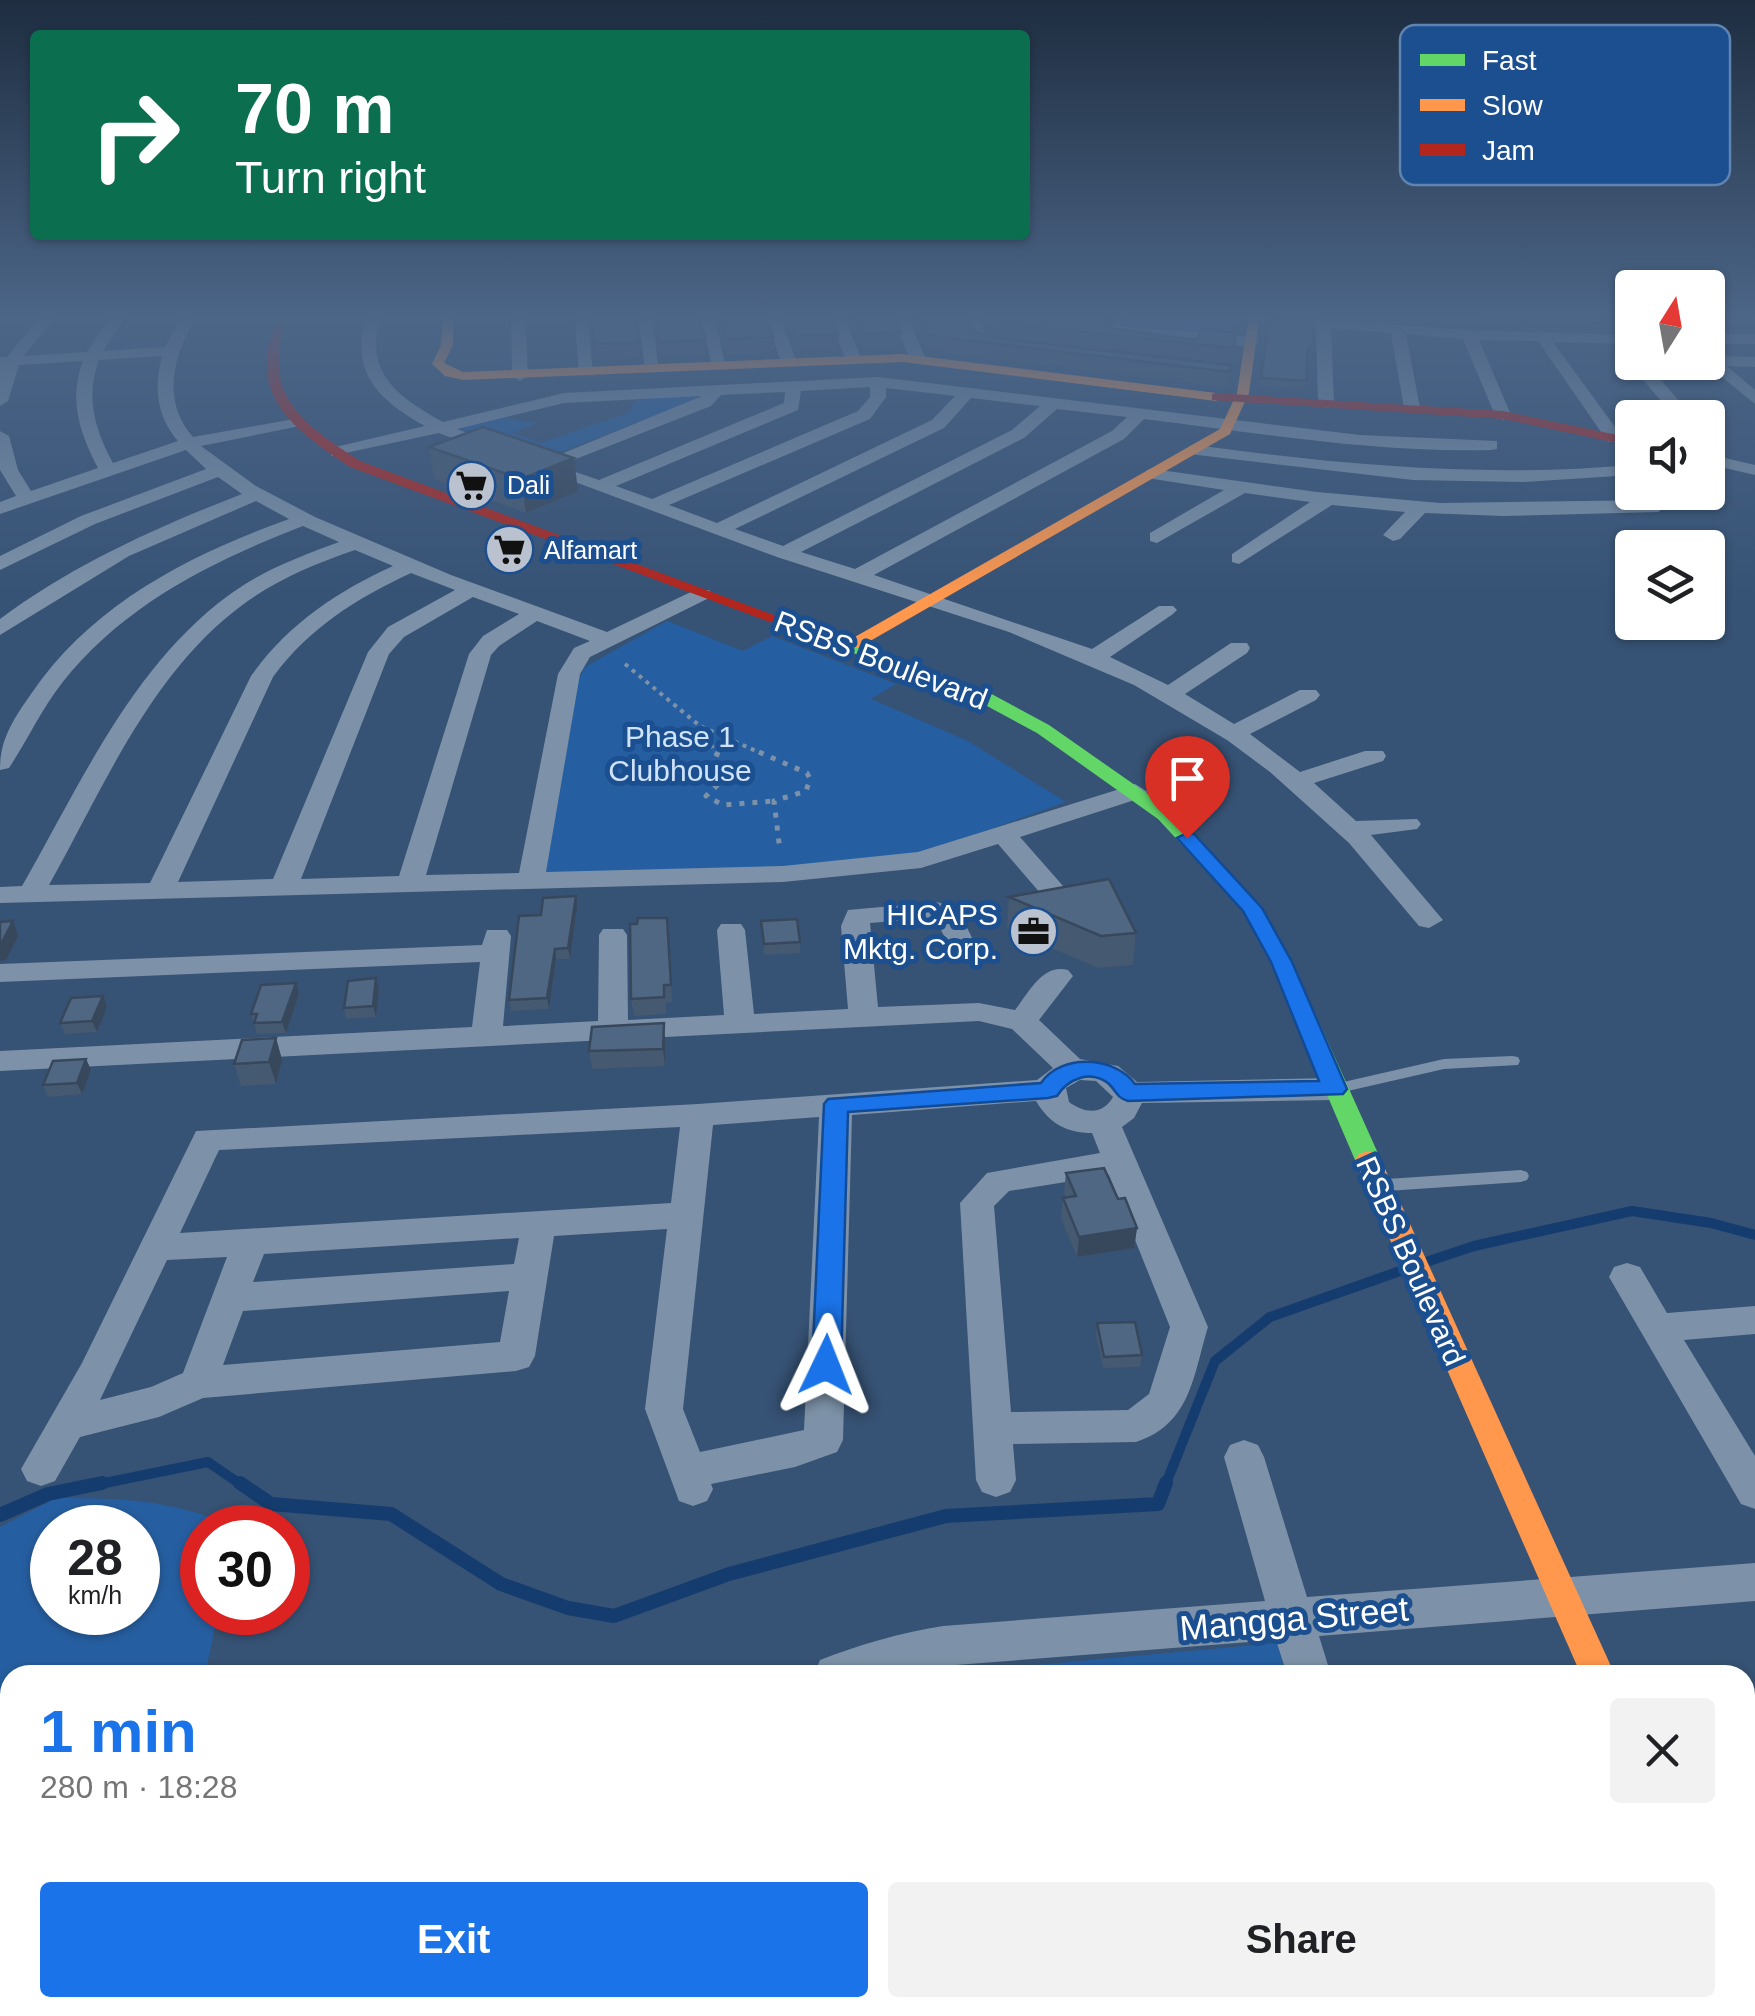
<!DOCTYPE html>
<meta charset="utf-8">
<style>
:root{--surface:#fff;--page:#f2f2f2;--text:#202124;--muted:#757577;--accent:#1a73e8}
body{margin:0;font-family:Helvetica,sans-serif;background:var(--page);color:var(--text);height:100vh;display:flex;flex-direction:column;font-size:38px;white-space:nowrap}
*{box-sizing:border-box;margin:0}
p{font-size:32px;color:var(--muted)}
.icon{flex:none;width:55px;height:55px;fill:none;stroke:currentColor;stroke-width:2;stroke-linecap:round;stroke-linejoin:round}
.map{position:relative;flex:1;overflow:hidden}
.panel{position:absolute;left:0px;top:1665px;width:1755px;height:352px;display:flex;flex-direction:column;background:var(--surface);border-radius:30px 30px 0 0;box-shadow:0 2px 8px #0004}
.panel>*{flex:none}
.top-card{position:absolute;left:30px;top:30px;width:1000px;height:210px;border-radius:10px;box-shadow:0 2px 8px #0004;background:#0b6e4f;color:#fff;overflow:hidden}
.needle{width:65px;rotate:11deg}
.fabs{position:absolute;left:1615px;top:270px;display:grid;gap:20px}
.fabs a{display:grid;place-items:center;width:110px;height:110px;border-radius:10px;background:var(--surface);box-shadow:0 2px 8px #0004;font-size:50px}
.speed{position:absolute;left:30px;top:1505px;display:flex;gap:20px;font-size:50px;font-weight:700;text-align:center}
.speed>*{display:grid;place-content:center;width:130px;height:130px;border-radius:50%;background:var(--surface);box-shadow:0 2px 8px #0004;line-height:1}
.speed small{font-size:25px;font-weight:400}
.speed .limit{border:15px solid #d22;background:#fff;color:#111}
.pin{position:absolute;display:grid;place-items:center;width:85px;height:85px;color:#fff;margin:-102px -42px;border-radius:50% 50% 50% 0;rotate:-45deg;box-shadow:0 0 10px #0007}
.pin .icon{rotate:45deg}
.me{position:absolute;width:110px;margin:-55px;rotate:2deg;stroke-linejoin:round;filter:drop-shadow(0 0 8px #0008)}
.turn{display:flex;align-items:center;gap:35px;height:210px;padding:0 40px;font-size:45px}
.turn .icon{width:130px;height:130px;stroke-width:2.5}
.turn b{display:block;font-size:70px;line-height:85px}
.round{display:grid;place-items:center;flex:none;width:105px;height:105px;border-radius:10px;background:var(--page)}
.summary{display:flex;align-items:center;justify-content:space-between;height:170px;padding:0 40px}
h1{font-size:60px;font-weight:800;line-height:75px;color:var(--accent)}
.button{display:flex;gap:20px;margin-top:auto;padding:20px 40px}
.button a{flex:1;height:115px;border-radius:10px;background:var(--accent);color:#fff;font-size:40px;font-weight:800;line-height:115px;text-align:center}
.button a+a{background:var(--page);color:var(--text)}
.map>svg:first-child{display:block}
</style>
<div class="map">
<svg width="1755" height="2016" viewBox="0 0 1755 2016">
<rect width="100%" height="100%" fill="#365274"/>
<g fill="#265fa1" fill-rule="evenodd">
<polygon points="1019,314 1242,314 1234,333 1201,330 1198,334"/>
<polygon points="696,394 694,400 543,459 454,426 501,417 537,423 513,433 541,443 630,412 633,403 650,395"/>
<polygon points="667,621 743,651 772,636 896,684 871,699 968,741 1066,802 932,850 818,866 542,875 575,686 585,667"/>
<path d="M56 1498C127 1498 170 1500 237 1527L202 1528V1612L218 1613 205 1675H10V2008H113L111 2016H0V1527ZM52 1528H138V1612H52Z"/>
<polygon points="1277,1643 1286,1675 936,1674"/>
<polygon points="975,2008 1377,2008 1380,2016 976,2016"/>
</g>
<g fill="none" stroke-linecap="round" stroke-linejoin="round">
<g stroke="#153c6e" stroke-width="10">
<polyline points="1429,1261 1474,1246 1632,1211 1711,1223 1755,1235"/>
<polyline points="90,1486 208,1462 243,1486"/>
<polyline points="1165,1486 1215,1361 1270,1317 1400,1271"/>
</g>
<g stroke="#153c6e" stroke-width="14">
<polyline points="240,1483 271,1504 391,1514 501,1584 568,1608 614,1616 729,1574 946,1516 1158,1504 1166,1483"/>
<polyline points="0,1515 48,1494 102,1483"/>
</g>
<g stroke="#7d92a8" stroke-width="4" stroke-dasharray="4 5" stroke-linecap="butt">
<polyline points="625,664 700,726 765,755"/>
<polyline points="702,729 717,755"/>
</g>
<g stroke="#7d92a8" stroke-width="5" stroke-dasharray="5 8" stroke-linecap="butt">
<polyline points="718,752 715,760 725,778 706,796 723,805 774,801"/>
<polyline points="759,752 807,773 810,779 806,791 774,801 780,851"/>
</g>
<g fill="#7d92a8" fill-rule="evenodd">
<polygon points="1122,314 1129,314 1117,332 1111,332"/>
<polygon points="1512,1056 1518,1057 1520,1061 1518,1065 1444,1069 1339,1093 1331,1088 1339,1083 1444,1059"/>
<polygon points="1521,1170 1527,1172 1529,1176 1527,1180 1521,1182 1387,1191 1381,1189 1379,1185 1381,1181 1387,1179"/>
</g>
<g fill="#7d92a8" fill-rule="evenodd">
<path d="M42 314H57L24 356 87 352 112 314H127L103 351 165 347 183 314H198C174 352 160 400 193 437L300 418V426L201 446 256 486 315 517 451 575 607 632 695 590H709L712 594 709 598 590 657 580 674 546 872 783 866 918 852 1126 787 1135 784 1148 792 1144 797 1020 837 1078 903 1064 911 1054 909 998 844 921 868 783 882 0 903V887L22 886C80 785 132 666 229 595 261 571 301 556 339 542L303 526C212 561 123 605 62 683 41 710 27 741 9 768L0 770C0 739 13 720 31 694 92 604 189 555 289 519L256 501 129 556 0 635V619C74 564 157 527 242 494L218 477 95 524 0 570V556L81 516 206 469 186 450 0 514V502L16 496 0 470V431L9 436 18 470 31 491 98 468C80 434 68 399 83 361L19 365 8 401 0 406V357H7ZM162 356C154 387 156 416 178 441L113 463C95 430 85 397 99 360ZM355 550 393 566C336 592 287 625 251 676L150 883 49 885C104 787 151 671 245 603 278 579 317 563 355 550ZM411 573 455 590 388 627 368 652 273 879 178 882 273 677C309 628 357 598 411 573ZM473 597 519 614 483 636 469 654 399 876 301 879 389 654 404 637ZM537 621 590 641 574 648 558 674 519 873 426 875 491 655 499 646Z"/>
<path d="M368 314H382C362 371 396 396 443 422L564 393 878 377 1360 435 1497 441V449L1491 450C1375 453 1259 433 1144 419L1124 439 874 575 1092 649 1159 606H1173L1177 610 1173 614 1110 657 1168 685 1231 643H1247L1250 648 1247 653 1185 694 1234 724 1300 690H1316L1320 695 1316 700 1250 734 1300 772 1365 751H1383L1386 756 1383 761 1314 783 1356 821 1417 819 1421 824 1417 829 1371 835 1443 920 1429 928 1419 926 1349 843 1270 772 1227 740 1134 685 1009 632 777 557 532 466 702 396 564 403 457 429 498 445V453L492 454 439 433 331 456V448L425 426C378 400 347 370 368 314ZM870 387V397L858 411 652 499 616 486 798 410 801 391ZM886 388 955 396 932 420 717 523 669 505 870 419 886 397ZM785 392 784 403 599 480 558 466 711 406 721 395ZM971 398 1040 406 1012 430 783 546 735 529 944 428ZM1057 409 1127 417 1112 431 855 569 801 552 1024 438Z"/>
<polygon points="511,314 525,314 528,376 520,381 512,376"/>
<polygon points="574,314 588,314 593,376 579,373"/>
<polygon points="638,314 652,314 659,372 645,369"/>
<polygon points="700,314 714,314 726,369 712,366"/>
<polygon points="765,314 779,314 797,363 795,366 781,363"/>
<polygon points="828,314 843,314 862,360 860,363 846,360"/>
<polygon points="892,314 907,314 926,360 924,363 910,360"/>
<polygon points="962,314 977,314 987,338 1018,348 1010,353 976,344"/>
<polygon points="1249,314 1469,330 1632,335 1632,344 1553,342 1623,438 1608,442 1538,341 1479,340 1511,415 1503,420 1495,415 1463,339 1406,334 1420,408 1412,413 1404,408 1391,333 1331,328 1334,403 1326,408 1318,403 1316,327 1255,321 1250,320"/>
<polygon points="1632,314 1632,321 1481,319 1474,315"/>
<rect x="1708" y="314" width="47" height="8"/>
<polygon points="1110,325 1251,337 1259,342 1251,347 1105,332 1103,329"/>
<rect x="1708" y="334" width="47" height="10"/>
<polygon points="1708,352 1717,356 1755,357 1755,367 1727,366 1755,390 1755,404 1706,364"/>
<polygon points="1632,358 1632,362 1645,362 1694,418 1676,418 1630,365 1628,362"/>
<path d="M1195 445C1341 465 1485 478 1632 465V475L1523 482 1413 480 1189 454V446Z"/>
<polygon points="1708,454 1755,465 1755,475 1708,464"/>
<polygon points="1153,469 1317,492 1440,503 1658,500 1667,506 1658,512 1503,516 1425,513 1400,539 1393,541 1383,535 1405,512 1332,505 1239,564 1232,562 1232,554 1310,502 1245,493 1157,543 1150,541 1150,533 1224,490 1147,478 1147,470"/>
<path d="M936 902 957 907 974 942 970 948H950L935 918 870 923 878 1007 979 1003 1015 1010C1029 992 1043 963 1068 970L1073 976 1039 1020 1080 1059 1118 1066 1137 1082 1335 1078 1346 1082 1351 1089 1346 1096 1335 1100 1142 1103 1134 1118 1122 1127 1208 1327C1193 1376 1191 1424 1136 1442L1013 1444 1016 1480 1010 1492 996 1497 982 1492 976 1480 960 1203 987 1173 1100 1153 1092 1133C1066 1133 1049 1123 1036 1101L852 1115 843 1440 837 1452 795 1467 711 1484 713 1489 707 1501 693 1506 679 1501 645 1409 667 1229 554 1236 535 1356 529 1367 516 1371 203 1398 159 1417 80 1437 55 1481 41 1486 27 1481 21 1469 82 1363 196 1131 698 1104 1037 1080 1053 1068 1012 1029 979 1021 0 1071V1051L472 1027 480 962 0 982V964L482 945 487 930H507L511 936 503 1026 598 1021 599 935 603 929H623L627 935 628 1020 724 1015 717 930 721 924H741L745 930 754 1014 848 1009 841 926 848 910ZM1080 1080 1096 1081 1113 1097C1102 1116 1084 1113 1069 1102L1066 1088ZM819 1117 804 1430 700 1452 683 1409 713 1125ZM680 1127 671 1203 180 1233 219 1150ZM1109 1175 1170 1327 1149 1394 1128 1410 1011 1412 994 1206 1009 1191ZM519 1238 514 1264 253 1282 264 1254ZM227 1257 183 1373 151 1387 100 1400 167 1260ZM509 1291 500 1342 223 1365 243 1311Z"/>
<polygon points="1627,1263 1640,1267 1667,1313 1755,1306 1755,1334 1684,1340 1755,1456 1755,1509 1741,1504 1609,1277 1614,1267"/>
<path d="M1244 1440 1258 1445 1264 1457 1307 1597 1755 1563V1601L1319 1636 1331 1675H1287L1276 1640 943 1666 895 1675H814L820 1660C861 1644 900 1633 943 1626L1265 1601 1224 1457 1230 1445Z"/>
<polygon points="1745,1973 1755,1977 1755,2016 1726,2016 1723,2008 1745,2008"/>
<polygon points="239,2008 291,2008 290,2016 238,2016"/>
<polygon points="483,2008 535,2008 534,2016 482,2016"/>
<rect x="695" y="2008" width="52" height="8"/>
<polygon points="906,2008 958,2008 959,2016 907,2016"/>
<polygon points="1386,2008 1438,2008 1440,2016 1388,2016"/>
</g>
<polygon fill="#63d668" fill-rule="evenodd" points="830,634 986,691 1049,725 1172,811 1262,908 1292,962 1381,1160 1377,1166 1359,1166 1355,1160 1270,962 1243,911 1158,819 1037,733 974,699 824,642 822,639"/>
<g fill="#ff974d" fill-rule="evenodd">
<polygon points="443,314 453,314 453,345 444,363 463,372 903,354 1216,393 1222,397 1216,401 903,362 463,380 445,376 432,364 441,345"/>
<polygon points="1249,314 1260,314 1249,393 1230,434 858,648 846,648 846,642 1220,429 1237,393"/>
<polygon points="1368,1151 1377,1154 1381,1160 1615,1675 1581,1675 1355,1160 1359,1154"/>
</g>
<g fill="#b3261e" fill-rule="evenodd">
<path d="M278 314H289C259 393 298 421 360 461L838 639 824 642 350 467C287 425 246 394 278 314Z"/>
<polygon points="1216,393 1503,411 1632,438 1632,446 1503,419 1212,400 1212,394"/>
</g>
</g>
<g fill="#455971">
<polygon points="591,314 635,314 640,358 595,360"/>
<polygon points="656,314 705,340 706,355 661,357"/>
<polygon points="718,314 765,314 773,337 774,353 727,354"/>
<polygon points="783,314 830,314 838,335 838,350 797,352"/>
<polygon points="847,314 895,314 901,332 901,347 862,349"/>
<polygon points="909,314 966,314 973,330 991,338 1231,365 1228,388 926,350"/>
<polygon points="979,314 1087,314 1114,329 1197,340 1236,333 1232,364 995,337 990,335"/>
<polygon points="1269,319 1311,348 1307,355 1306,389 1260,386"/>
<polygon points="429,447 578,491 526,513 434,479"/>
<polygon points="576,896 577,907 570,959 556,959 549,1009 511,1011 509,1000 541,915"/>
<polygon points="1009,897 1136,933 1133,965 1098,968 1007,929"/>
<polygon points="761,921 800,942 800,953 764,955"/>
<polygon points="669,935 672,1002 666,1003 666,1014 634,1016 631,999"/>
<polygon points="376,978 379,989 376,1017 346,1019 344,1008"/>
<polygon points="296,983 299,994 286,1033 257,1034 251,1014"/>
<polygon points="107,1007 97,1032 65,1034 60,1023"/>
<polygon points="276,1038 282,1060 276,1084 241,1086 234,1064"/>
<polygon points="665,1041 665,1066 592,1069 589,1051"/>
<polygon points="86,1059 91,1070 82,1094 48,1097 43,1085"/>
<polygon points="1066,1173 1118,1199 1137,1228 1134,1248 1077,1257 1061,1218 1063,1198 1066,1197 1064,1193"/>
<polygon points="1097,1323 1142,1355 1140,1367 1103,1368 1096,1335"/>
</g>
<g fill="#38485c">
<polygon points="574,458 578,491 526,513 521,479"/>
<polygon points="576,896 577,907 570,959 568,948"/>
<polygon points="13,921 18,936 6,960 0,961 0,946"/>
<polygon points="555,949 556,959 549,1009 547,998"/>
<polygon points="376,978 379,989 376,1017 373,1006"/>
<polygon points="296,983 299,994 286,1033 282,1022"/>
<polygon points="103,996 107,1007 97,1032 92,1021"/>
<polygon points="664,1023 665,1041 665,1066 663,1049"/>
<polygon points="276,1038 282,1060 276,1084 269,1062"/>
<polygon points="86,1059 91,1070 82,1094 77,1083"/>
<polygon points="1137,1228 1134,1248 1077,1257 1079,1237"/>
</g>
<g fill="#506783" stroke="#38485c" stroke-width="2.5">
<polygon points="591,314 635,314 638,343 594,344"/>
<polygon points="656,314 699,314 705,340 660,342"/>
<polygon points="720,314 765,314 773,337 726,339"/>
<polygon points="788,314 830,314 838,335 796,336"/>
<polygon points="853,314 895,314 901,332 861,334"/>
<polygon points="916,314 966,314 973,330 991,338 1231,365 1230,372 926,335"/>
<polygon points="987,314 1087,314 1104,317 1114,329 1197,340 1202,329 1236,333 1234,348 996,322 990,320"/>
<polygon points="1269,319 1313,323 1313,341 1307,350 1307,381 1261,378"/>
<polygon points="483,427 574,458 521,479 429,447"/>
<polygon points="1109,879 1136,933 1101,936 1009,897"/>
<polygon points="576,896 568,948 555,949 547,998 509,1000 519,916 541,915 543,898"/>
<polygon points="638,918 667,918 671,985 664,985 664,997 631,999 630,924 637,924"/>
<polygon points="797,919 800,942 764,944 761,921"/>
<polygon points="13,921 0,946 0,922"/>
<polygon points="376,978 373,1006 344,1008 348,981"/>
<polygon points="296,983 282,1022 254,1023 257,1014 251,1014 261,985"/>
<polygon points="103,996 92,1021 60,1023 71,998"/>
<polygon points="664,1023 663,1049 589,1051 592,1027"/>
<polygon points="276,1038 269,1062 234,1064 242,1040"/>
<polygon points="86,1059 77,1083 43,1085 53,1061"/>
<polygon points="1104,1168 1118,1199 1125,1198 1137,1228 1079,1237 1063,1198 1076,1196 1066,1173"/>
<polygon points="1135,1322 1142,1355 1104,1357 1097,1323"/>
</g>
<linearGradient id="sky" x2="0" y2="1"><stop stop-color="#1e2d40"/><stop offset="0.53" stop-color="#4c6688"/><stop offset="1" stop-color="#4c6688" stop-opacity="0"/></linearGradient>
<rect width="1755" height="597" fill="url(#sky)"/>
<path fill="#1a73e8" stroke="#114b97" stroke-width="2.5" d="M1187 833 1194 834 1262 908 1292 962 1347 1089 1343 1094 1128 1101C1116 1097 1117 1092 1109 1084 1090 1069 1068 1079 1057 1096L1048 1098 848 1112 841 1365 836 1373 826 1377 816 1373 812 1365 824 1104 828 1099 1041 1083C1061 1053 1115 1056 1135 1084L1319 1081 1271 962 1243 911 1177 838Z"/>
<defs>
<symbol id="supermarket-disc" viewBox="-11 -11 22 22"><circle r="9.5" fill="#b9c2ce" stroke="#1b4f8f"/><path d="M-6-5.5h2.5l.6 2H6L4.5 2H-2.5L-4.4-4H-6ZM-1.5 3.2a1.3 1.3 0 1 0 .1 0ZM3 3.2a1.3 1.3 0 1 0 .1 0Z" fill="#111"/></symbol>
<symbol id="office-disc" viewBox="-11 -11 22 22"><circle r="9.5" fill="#b9c2ce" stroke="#1b4f8f"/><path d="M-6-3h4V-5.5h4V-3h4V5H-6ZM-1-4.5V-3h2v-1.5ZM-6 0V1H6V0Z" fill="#111"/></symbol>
</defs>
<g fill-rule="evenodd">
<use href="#supermarket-disc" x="444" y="458" width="55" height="55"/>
<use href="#supermarket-disc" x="482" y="522" width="55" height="55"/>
<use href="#office-disc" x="1006" y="904" width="55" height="55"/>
</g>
<g text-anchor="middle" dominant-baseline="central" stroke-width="10" stroke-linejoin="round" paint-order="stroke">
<g font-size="25" fill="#fff" stroke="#1b4f8f" text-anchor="start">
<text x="507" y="485">Dali</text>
<text x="544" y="550">Alfamart</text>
</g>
<g font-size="30" fill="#fff" stroke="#1b4f8f">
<text transform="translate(881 660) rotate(21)">RSBS Boulevard</text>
<text transform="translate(1411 1261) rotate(66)">RSBS Boulevard</text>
</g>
<g font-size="30" fill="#cfe3fa" stroke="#1b4f8f">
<text x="680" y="736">Phase 1<tspan x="680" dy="34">Clubhouse</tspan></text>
</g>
<g font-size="30" fill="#fff" stroke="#1b4f8f" text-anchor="end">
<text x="998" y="914">HICAPS<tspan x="998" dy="34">Mktg. Corp.</tspan></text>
</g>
<g font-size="35" fill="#fff" stroke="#1b4f8f">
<text transform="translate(1294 1618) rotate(-5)">Mangga Street</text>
</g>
</g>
<rect x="1400" y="25" width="330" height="160" rx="15" fill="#1b4f8f" stroke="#5f84b1" stroke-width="2.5"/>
<rect x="1420" y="54" width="45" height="12" fill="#63d668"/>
<rect x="1420" y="99" width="45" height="12" fill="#ff974d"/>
<rect x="1420" y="144" width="45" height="12" fill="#b3261e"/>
<g font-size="28" fill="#fff">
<text x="1482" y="70">Fast</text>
<text x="1482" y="115">Slow</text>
<text x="1482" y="160">Jam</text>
</g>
</svg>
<div class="fabs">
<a><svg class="needle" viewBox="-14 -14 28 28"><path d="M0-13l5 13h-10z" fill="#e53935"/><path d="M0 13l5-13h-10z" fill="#757577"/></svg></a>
<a><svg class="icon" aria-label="sound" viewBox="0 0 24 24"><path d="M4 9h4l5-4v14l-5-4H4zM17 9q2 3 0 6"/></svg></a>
<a><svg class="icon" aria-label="layers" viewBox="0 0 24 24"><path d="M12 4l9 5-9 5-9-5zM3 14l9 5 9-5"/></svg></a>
</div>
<div class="speed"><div>28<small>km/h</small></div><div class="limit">30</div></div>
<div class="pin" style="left:1187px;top:838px;background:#d93025"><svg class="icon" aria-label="arrive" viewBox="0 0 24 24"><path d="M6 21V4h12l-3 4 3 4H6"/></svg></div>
<svg class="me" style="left:826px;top:1365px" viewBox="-20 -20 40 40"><path d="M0-17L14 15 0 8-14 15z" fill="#1a73e8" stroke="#fff" stroke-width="4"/></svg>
<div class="top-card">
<div class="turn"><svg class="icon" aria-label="right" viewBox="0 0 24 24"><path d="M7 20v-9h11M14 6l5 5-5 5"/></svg><div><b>70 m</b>Turn right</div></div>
</div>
<section class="panel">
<div class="summary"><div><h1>1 min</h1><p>280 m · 18:28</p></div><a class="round"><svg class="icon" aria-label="close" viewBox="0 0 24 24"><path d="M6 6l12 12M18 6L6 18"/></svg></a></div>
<div class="button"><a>Exit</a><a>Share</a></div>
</section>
</div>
